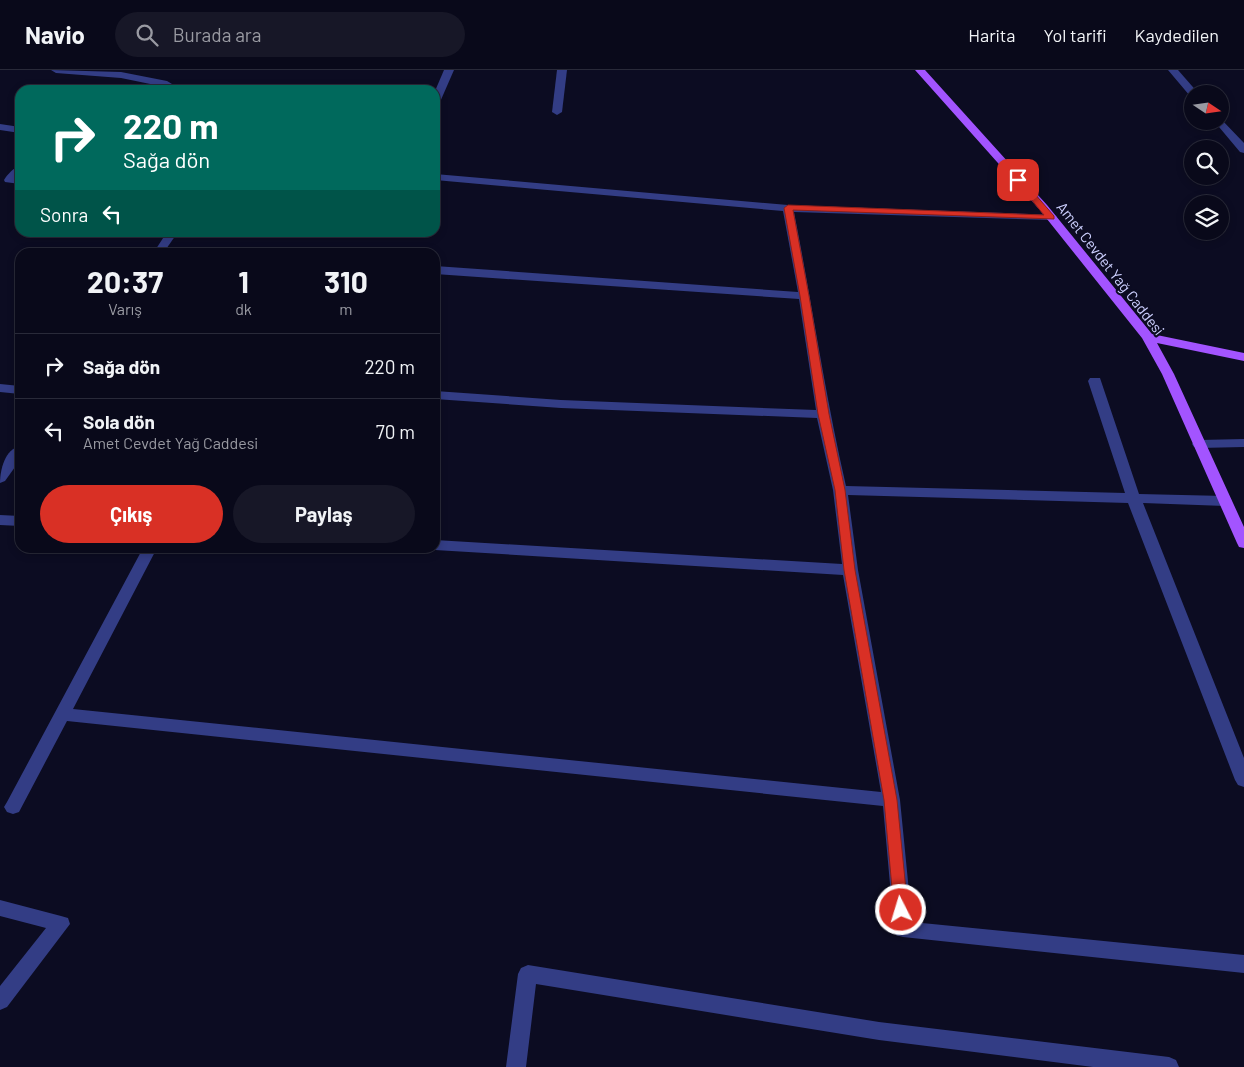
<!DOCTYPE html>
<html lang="tr">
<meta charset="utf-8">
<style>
:root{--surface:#09091a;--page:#171727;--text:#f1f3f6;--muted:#999aa2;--line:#292a39;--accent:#d93025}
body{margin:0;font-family:Barlow,sans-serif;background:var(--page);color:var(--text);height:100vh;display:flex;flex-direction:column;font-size:19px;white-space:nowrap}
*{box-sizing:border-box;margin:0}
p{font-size:16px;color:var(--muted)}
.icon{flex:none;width:28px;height:28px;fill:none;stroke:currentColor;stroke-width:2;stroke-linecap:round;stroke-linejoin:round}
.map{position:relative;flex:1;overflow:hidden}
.sheet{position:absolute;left:15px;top:178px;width:425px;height:305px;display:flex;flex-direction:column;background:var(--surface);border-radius:15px;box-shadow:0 2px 8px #0003,0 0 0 1px var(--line)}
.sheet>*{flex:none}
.guide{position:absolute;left:15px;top:15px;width:425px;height:152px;border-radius:15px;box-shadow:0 2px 8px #0003,0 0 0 1px var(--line);background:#00695c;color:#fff;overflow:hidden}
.needle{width:32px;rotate:103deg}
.controls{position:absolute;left:1184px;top:15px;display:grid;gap:10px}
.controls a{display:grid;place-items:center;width:45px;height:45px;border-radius:50%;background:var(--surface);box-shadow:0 2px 8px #0003,0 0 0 1px var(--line);font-size:25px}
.pin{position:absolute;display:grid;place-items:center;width:42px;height:42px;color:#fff;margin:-21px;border-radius:10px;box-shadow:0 2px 8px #0006}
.me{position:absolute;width:55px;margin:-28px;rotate:355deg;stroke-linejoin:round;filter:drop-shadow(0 0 4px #0008)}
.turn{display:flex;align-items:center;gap:18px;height:105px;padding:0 25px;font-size:22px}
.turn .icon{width:65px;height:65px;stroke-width:2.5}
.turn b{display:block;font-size:35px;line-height:42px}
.then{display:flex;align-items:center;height:48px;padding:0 25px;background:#0003;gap:10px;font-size:19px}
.eta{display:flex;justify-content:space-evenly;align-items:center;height:85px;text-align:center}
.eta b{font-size:30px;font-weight:700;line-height:35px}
.primary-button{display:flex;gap:10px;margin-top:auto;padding:10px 25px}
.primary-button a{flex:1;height:58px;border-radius:30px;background:var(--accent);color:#fff;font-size:20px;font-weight:700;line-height:58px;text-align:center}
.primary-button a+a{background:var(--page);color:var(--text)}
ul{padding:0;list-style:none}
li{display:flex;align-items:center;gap:15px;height:65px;padding:0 25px;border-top:1px solid var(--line)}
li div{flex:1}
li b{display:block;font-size:19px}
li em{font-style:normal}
header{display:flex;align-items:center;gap:30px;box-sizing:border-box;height:70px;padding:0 25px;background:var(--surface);border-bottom:1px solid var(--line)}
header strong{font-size:24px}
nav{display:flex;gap:28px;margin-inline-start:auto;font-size:18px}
.search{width:350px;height:45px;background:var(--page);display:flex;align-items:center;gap:12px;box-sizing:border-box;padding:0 18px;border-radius:28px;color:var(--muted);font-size:19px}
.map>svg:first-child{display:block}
</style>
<header>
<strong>Navio</strong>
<div class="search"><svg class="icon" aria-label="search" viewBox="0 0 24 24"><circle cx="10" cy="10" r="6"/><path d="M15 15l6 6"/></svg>Burada ara</div>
<nav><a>Harita</a><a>Yol tarifi</a><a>Kaydedilen</a></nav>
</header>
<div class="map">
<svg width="1244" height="997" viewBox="0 0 1244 997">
<rect width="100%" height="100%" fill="#0c0c22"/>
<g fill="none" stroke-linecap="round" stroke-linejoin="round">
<g fill="#333d85" fill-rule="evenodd">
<polygon points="51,0 121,2 167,11 172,14 167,20 156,20 160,16 121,8 56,3"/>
<polygon points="444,0 454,0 440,32 435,35 435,21"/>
<polygon points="557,0 567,0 562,42 557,45 552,42"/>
<polygon points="1168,0 1178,0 1199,24 1192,24 1192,27 1190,26"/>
<polygon points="1220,48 1244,73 1244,83 1240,82 1214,51 1220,51"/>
<polygon points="0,54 20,57 20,63 0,60"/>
<path d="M20 96V105L18 108H20V114L5 112 4 110C7 105 14 97 20 96Z"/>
<path d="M435 104 788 135 1055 145 1057 147 1055 149 1051 150 794 142C812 233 825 325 846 416L1125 423 1088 311 1090 308H1100L1139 424 1225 426 1230 428 1232 431 1230 434 1225 436 1143 433 1244 688V717L1238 715 1235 710 1128 433 848 425 858 500 900 730 912 852 1244 885V903L903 867 896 865 894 859 883 736 67 651 19 742 13 744 7 742 4 737 7 732 143 478H157L73 639 881 722 843 505 435 480 429 478H435V470L842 494 833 420 817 348 561 338 435 329V321L561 330 816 340 799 229 435 204V196L798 222 783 141 435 110Z"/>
<polygon points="167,162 178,162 164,182 154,182"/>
<polygon points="0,314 20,316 20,324 0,322"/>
<polygon points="1244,369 1244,377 1199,378 1194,377 1192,374 1194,371 1199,370"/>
<path d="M20 376V390L5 411 0 413C0 400 5 379 20 376Z"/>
<polygon points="0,445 20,446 20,456 0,455"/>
<polygon points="0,830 61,846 68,848 70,854 7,937 0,940 0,916 46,858 0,846"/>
<polygon points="528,895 879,952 1169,987 1176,990 1179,997 1093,997 879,970 536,914 526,997 506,997 518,904 521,898"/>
</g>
<polygon fill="#a354ff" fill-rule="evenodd" points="915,0 925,0 1047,135 1152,264 1244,283 1244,291 1157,273 1174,304 1244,457 1244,478 1239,477 1237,473 1162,304 1142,268 1039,139"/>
</g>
<polygon fill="#d93025" stroke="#8d1f18" points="1016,108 1021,108 1054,146 1054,149 793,140 809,226 829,344 845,420 855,500 897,730 908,840 906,845 901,847 896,845 894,840 884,730 844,500 835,420 818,344 800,226 784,138 788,135 1044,145 1016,111"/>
<g text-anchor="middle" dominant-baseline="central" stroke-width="4" stroke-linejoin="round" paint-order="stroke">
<g font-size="15" fill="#cdd0ff" stroke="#0c0c22">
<text transform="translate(1111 198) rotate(52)">Amet Cevdet Yağ Caddesi</text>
</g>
</g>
</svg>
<div class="controls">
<a><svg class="needle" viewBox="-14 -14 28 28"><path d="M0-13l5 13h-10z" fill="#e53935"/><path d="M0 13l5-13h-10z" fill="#999aa2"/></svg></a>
<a><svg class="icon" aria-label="search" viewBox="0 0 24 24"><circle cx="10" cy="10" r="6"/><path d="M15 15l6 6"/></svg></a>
<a><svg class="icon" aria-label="layers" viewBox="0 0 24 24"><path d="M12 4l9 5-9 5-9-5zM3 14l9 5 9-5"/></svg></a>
</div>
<div class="pin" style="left:1018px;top:110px;background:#d93025"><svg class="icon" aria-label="arrive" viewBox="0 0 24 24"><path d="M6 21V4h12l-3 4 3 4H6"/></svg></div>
<svg class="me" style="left:901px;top:840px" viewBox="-20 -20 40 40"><circle r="17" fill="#d93025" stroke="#fff" stroke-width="3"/><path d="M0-11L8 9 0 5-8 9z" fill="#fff"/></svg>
<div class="guide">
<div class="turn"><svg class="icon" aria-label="right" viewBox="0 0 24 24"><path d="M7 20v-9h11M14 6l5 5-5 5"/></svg><div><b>220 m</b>Sağa dön</div></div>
<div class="then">Sonra<svg class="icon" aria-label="left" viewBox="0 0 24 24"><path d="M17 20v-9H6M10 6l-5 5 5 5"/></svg></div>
</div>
<section class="sheet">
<div class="eta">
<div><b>20:37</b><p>Varış</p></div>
<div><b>1</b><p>dk</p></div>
<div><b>310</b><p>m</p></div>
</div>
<ul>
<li><svg class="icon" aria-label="right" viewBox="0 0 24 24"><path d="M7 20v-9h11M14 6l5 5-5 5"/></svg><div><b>Sağa dön</b></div><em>220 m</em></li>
<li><svg class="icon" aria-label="left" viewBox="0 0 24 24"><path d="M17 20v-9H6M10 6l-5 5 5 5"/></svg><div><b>Sola dön</b><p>Amet Cevdet Yağ Caddesi</p></div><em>70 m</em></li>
</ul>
<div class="primary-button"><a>Çıkış</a><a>Paylaş</a></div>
</section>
</div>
